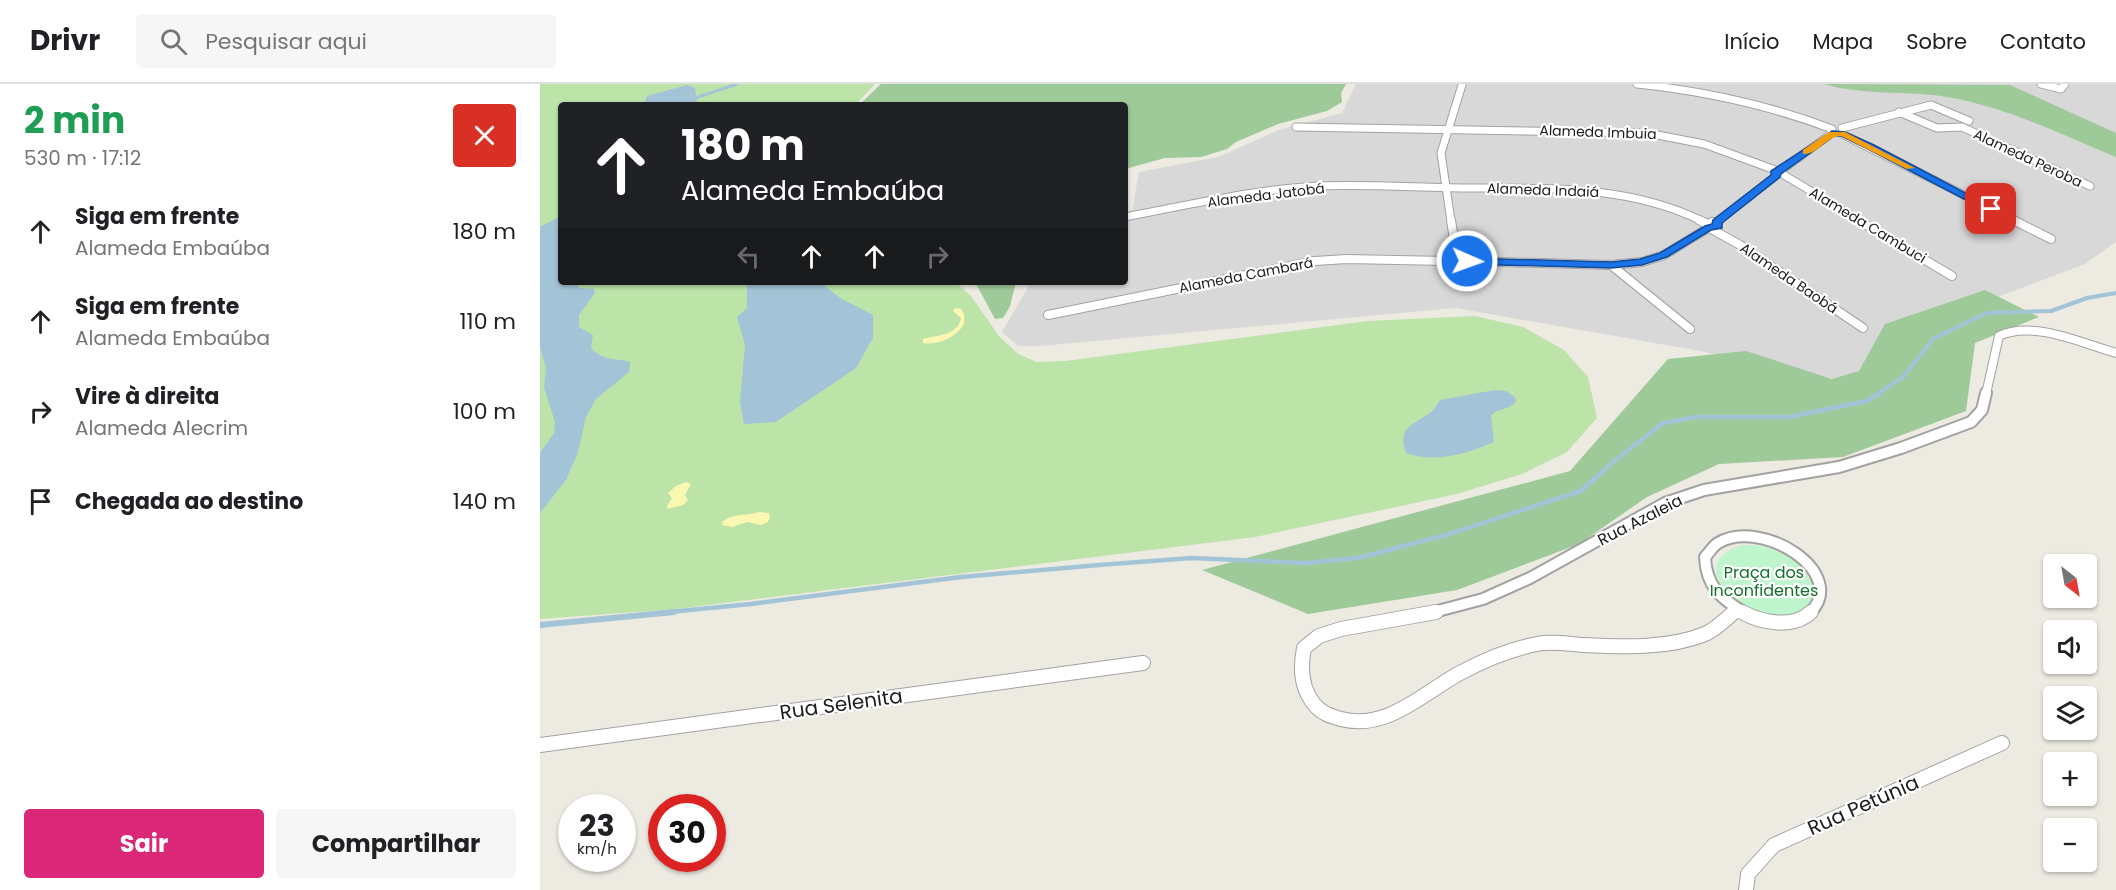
<!DOCTYPE html>
<html lang="pt">
<meta charset="utf-8">
<style>
:root{--surface:#fff;--page:#f6f6f6;--text:#202124;--muted:#757577;--line:#e0e0e0;--accent:#db2777}
body{margin:0;font-family:Poppins,sans-serif;background:var(--page);color:var(--text);height:100vh;display:flex;flex-direction:column;font-size:22px;white-space:nowrap}
*{box-sizing:border-box;margin:0}
p{font-size:20px;color:var(--muted)}
.icon{flex:none;width:33px;height:33px;fill:none;stroke:currentColor;stroke-width:2;stroke-linecap:round;stroke-linejoin:round}
.map{position:relative;flex:1;overflow:hidden}
.details{display:flex;flex-direction:column;background:var(--surface);width:540px}
.details>*{flex:none}
.banner{position:absolute;left:18px;top:18px;width:570px;height:183px;border-radius:6px;box-shadow:0 2px 4px #0004;background:#202124;color:#fff;overflow:hidden}
.needle{width:39px;rotate:149deg}
.controls{position:absolute;left:1503px;top:470px;display:grid;gap:12px}
.controls a{display:grid;place-items:center;width:54px;height:54px;border-radius:6px;background:var(--surface);box-shadow:0 2px 4px #0004;font-size:30px}
.speed{position:absolute;left:18px;top:710px;display:flex;gap:12px;font-size:30px;font-weight:700;text-align:center}
.speed>*{display:grid;place-content:center;width:78px;height:78px;border-radius:50%;background:var(--surface);box-shadow:0 2px 4px #0004;line-height:1}
.speed small{font-size:15px;font-weight:400}
.speed .limit{border:9px solid #d22;background:#fff;color:#111}
.pin{position:absolute;display:grid;place-items:center;width:51px;height:51px;color:#fff;margin:-26px;border-radius:12px;box-shadow:0 3px 9px #0006}
.me{position:absolute;width:66px;margin:-33px;rotate:92deg;stroke-linejoin:round;filter:drop-shadow(0 0 4px #0008)}
.turn{display:flex;align-items:center;gap:21px;height:126px;padding:0 24px;font-size:27px}
.turn .icon{width:78px;height:78px;stroke-width:2.5}
.turn b{display:block;font-size:42px;line-height:51px}
.lanes{display:flex;align-items:center;height:57px;padding:0 24px;background:#0003;justify-content:center;gap:30px;direction:ltr}
.lanes .off{opacity:.35}
.round{display:grid;place-items:center;flex:none;width:63px;height:63px;border-radius:6px;background:var(--page)}
.summary{display:flex;align-items:center;justify-content:space-between;height:102px;padding:0 24px}
h1{font-size:36px;font-weight:700;line-height:45px;color:#1e9e55}
.action{display:flex;gap:12px;margin-top:auto;padding:12px 24px}
.action a{flex:1;height:69px;border-radius:6px;background:var(--accent);color:#fff;font-size:24px;font-weight:700;line-height:69px;text-align:center}
.action a+a{background:var(--page);color:var(--text)}
ul{padding:0;list-style:none}
li{display:flex;align-items:center;gap:18px;height:90px;padding:0 24px}
li div{flex:1}
li b{display:block;font-size:22px}
li em{font-style:normal}
header{display:flex;align-items:center;gap:36px;box-sizing:border-box;height:84px;padding:0 30px;background:var(--surface);border-bottom:2px solid var(--line)}
header strong{font-size:28px}
nav{display:flex;gap:33px;margin-inline-start:auto;font-size:21px}
.search{width:420px;height:54px;background:var(--page);display:flex;align-items:center;gap:15px;box-sizing:border-box;padding:0 21px;border-radius:6px;color:var(--muted);font-size:22px}
main{display:flex;flex:1;min-height:0}
.map>svg:first-child{display:block}
</style>
<header>
<strong>Drivr</strong>
<div class="search"><svg class="icon" aria-label="search" viewBox="0 0 24 24"><circle cx="10" cy="10" r="6"/><path d="M15 15l6 6"/></svg>Pesquisar aqui</div>
<nav><a>Início</a><a>Mapa</a><a>Sobre</a><a>Contato</a></nav>
</header>
<main>
<section class="details">
<div class="summary"><div><h1>2 min</h1><p>530 m · 17:12</p></div><a class="round" style="background:#d93025;color:#fff"><svg class="icon" aria-label="close" viewBox="0 0 24 24"><path d="M6 6l12 12M18 6L6 18"/></svg></a></div>
<ul>
<li><svg class="icon" aria-label="ahead" viewBox="0 0 24 24"><path d="M12 20V5M6 11l6-6 6 6"/></svg><div><b>Siga em frente</b><p>Alameda Embaúba</p></div><em>180 m</em></li>
<li><svg class="icon" aria-label="ahead" viewBox="0 0 24 24"><path d="M12 20V5M6 11l6-6 6 6"/></svg><div><b>Siga em frente</b><p>Alameda Embaúba</p></div><em>110 m</em></li>
<li><svg class="icon" aria-label="right" viewBox="0 0 24 24"><path d="M7 20v-9h11M14 6l5 5-5 5"/></svg><div><b>Vire à direita</b><p>Alameda Alecrim</p></div><em>100 m</em></li>
<li><svg class="icon" aria-label="arrive" viewBox="0 0 24 24"><path d="M6 21V4h12l-3 4 3 4H6"/></svg><div><b>Chegada ao destino</b></div><em>140 m</em></li>
</ul>
<div class="action"><a>Sair</a><a>Compartilhar</a></div>
</section>
<div class="map">
<svg width="1576" height="806" viewBox="0 0 1576 806">
<rect width="100%" height="100%" fill="#eceae1"/>
<polygon fill="#d9d8d8" points="816,0 1576,0 1576,158 1545,180 1363,249 1315,299 1160,267 915,224 500,262 478,262 462,248 491,198 585,198 585,128 592,128 599,88 678,73 739,46 802,29"/>
<polygon fill="#bce4a9" points="0,0 335,0 315,21 21,21 21,198 415,198 431,212 459,252 478,270 497,278 525,277 828,237 935,232 983,243 1024,266 1048,293 1057,334 1027,368 982,390 917,410 715,453 136,525 0,535"/>
<g fill="#9ec998">
<polygon points="341,0 806,0 801,9 802,18 787,27 738,40 696,58 687,65 661,73 625,74 585,85 585,21 319,21"/>
<path d="M1284 0 1470 1 1576 49V73C1521 50 1466 23 1407 13 1366 6 1323 12 1284 0Z"/>
<polygon points="435,198 476,198 470,222 463,234 455,235"/>
<polygon points="1445,206 1499,233 1435,259 1426,327 1303,373 1179,380 1107,413 1039,460 917,506 768,530 662,486 1030,387 1128,275 1206,267 1292,295 1319,287 1345,240"/>
</g>
<g fill="#faf7b1">
<path d="M415 224 421 225C436 245 400 263 383 259V255C397 251 418 252 421 234L413 227Z"/>
<polygon points="146,398 151,400 145,411 148,416 143,421 128,425 127,422 132,414 128,409 136,402"/>
<path d="M219 428 229 429 230 433 228 438 221 441 207 438 192 443 182 441 183 437C194 429 207 432 219 428Z"/>
</g>
<path fill="#bff5cc" d="M1203 461C1219 461 1233 463 1247 471 1262 480 1289 513 1265 527 1261 529 1255 530 1251 531 1207 544 1138 478 1203 461Z"/>
<g fill="#a3c3d7">
<polygon points="147,1 155,4 157,21 104,21 107,12"/>
<path d="M21 132V198H35L40 204 54 205 55 209 39 231V243L53 251 51 264C62 277 76 274 90 278L89 288 56 315 46 333 38 368 26 396 0 429V369L14 349 15 338 4 304 6 284 0 263V143Z"/>
<polygon points="211,198 280,198 300,214 333,231 333,254 316,284 236,338 204,340 200,318 205,261 197,233 207,224 207,202"/>
<path d="M955 306 966 307 975 313 976 317C970 327 958 323 951 332L954 358C929 369 894 380 866 369 856 342 876 340 891 328 895 325 897 320 900 316Z"/>
</g>
<g fill="none" stroke-linecap="round" stroke-linejoin="round">
<polyline stroke="#a3c3d7" stroke-width="3" points="144,21 158,13 197,0"/>
<polyline stroke="#a3c3d7" stroke-width="4" points="1337,310 1363,293 1394,254 1447,229 1511,227 1547,214 1576,209"/>
<polyline stroke="#a3c3d7" stroke-width="4.5" points="119,529 211,520 421,493 559,481 651,474 765,479 818,474 906,451 1041,407 1073,378 1123,339 1156,333 1249,333 1327,317 1340,309"/>
<polyline stroke="#a3c3d7" stroke-width="6" points="0,541 134,528"/>
<defs>
<g id="street-far3">
<path d="M1097 0C1164 7 1229 21 1292 45"/>
<polyline points="1501,0 1521,5 1525,0"/>
<polyline points="1359,28 1397,44 1422,43 1550,102"/>
<polyline points="756,43 1107,49 1164,60 1238,87"/>
<polyline points="1302,44 1391,21 1429,37"/>
<polyline points="1302,50 1476,137"/>
<polyline points="1242,86 1292,49"/>
<polyline points="1244,91 1321,137"/>
<path d="M585 133C649 121 714 105 779 102 831 100 883 104 934 104 1013 104 1090 102 1162 137"/>
<polyline points="911,137 901,69 922,1"/>
<polyline points="1178,137 1237,91"/>
</g>
<g id="street-far2">
<polyline points="911,136 916,169"/>
<polyline points="1159,136 1168,140"/>
<polyline points="1318,136 1412,192"/>
<polyline points="1473,136 1511,155"/>
<polyline points="1177,138 1180,136"/>
<polyline points="1174,145 1178,139 1172,138 1166,142 1200,161 1323,244"/>
<polygon points="916,169 925,173 925,179 916,181 906,177 907,171"/>
<polyline points="927,177 1071,181 1102,178 1124,171 1168,144"/>
<polyline points="1071,181 1150,245"/>
<polyline points="508,231 775,177 807,175 906,177"/>
<path d="M1446 310 1459 252C1493 236 1541 259 1576 269"/>
</g>
<g id="street-far1">
<polyline points="890,529 943,515 990,494 1125,419 1164,406 1299,383 1361,364 1431,338 1442,326 1446,309"/>
<polyline points="1192,529 1196,526"/>
<path d="M1205 529C1181 515 1166 502 1165 473 1169 469 1173 462 1178 459 1222 433 1310 489 1270 529"/>
</g>
<g id="street">
<path d="M896 528 801 545 779 552 764 564C760 584 761 604 774 620 781 629 790 632 801 635 847 647 883 609 920 589 944 576 971 565 997 560 1011 557 1029 560 1043 561 1082 563 1128 565 1165 550 1175 546 1186 535 1194 528"/>
<path d="M1202 528C1222 539 1253 545 1271 528"/>
<polyline points="0,661 603,579"/>
<polyline points="1206,806 1208,790 1234,761 1462,659"/>
</g>
</defs>
<use href="#street-far3" stroke="#a2a2a2" stroke-width="9"/>
<use href="#street-far2" stroke="#a2a2a2" stroke-width="10"/>
<use href="#street-far1" stroke="#a2a2a2" stroke-width="14"/>
<use href="#street" stroke="#a2a2a2" stroke-width="16"/>
<use href="#street-far3" stroke="#fff" stroke-width="7"/>
<use href="#street-far2" stroke="#fff" stroke-width="8"/>
<use href="#street-far1" stroke="#fff" stroke-width="10"/>
<use href="#street" stroke="#fff" stroke-width="14"/>
</g>
<polygon fill="#1a73e8" stroke="#114b97" stroke-width="1.5" points="1292,47 1305,48 1334,61 1456,125 1447,127 1328,65 1301,52 1294,52 1241,90 1240,93 1182,139 1182,144 1171,146 1127,173 1102,181 1071,184 927,180 921,177 927,174 1071,178 1100,175 1120,169 1165,142 1172,140 1173,136 1231,91 1231,87"/>
<path fill="#f59e0b" d="M1289 48H1305L1375 84 1367 85 1301 52C1286 52 1278 71 1263 70V66Z"/>
<g text-anchor="middle" dominant-baseline="central" stroke-width="4.5" stroke-linejoin="round" paint-order="stroke">
<g font-size="14" fill="#1b1b1b" stroke="#fff">
<text transform="translate(1058 48) rotate(2)">Alameda Imbuia</text>
<text transform="translate(1488 74) rotate(25)">Alameda Peroba</text>
<text transform="translate(1003 106) rotate(2)">Alameda Indaiá</text>
<text transform="translate(726 111) rotate(-7)">Alameda Jatobá</text>
<text transform="translate(1328 141) rotate(31)">Alameda Cambuci</text>
<text transform="translate(706 191) rotate(-11)">Alameda Cambará</text>
<text transform="translate(1249 194) rotate(34)">Alameda Baobá</text>
</g>
<g font-size="16" fill="#1b1b1b" stroke="#fff">
<text transform="translate(1100 436) rotate(-27)">Rua Azaleia</text>
</g>
<g font-size="16" fill="#127029" stroke="#fff">
<text x="1224" y="488">Praça dos<tspan x="1224" dy="18">Inconfidentes</tspan></text>
</g>
<g font-size="20" fill="#1b1b1b" stroke="#fff">
<text transform="translate(301 620) rotate(-8)">Rua Selenita</text>
<text transform="translate(1323 721) rotate(-24)">Rua Petúnia</text>
</g>
</g>
</svg>
<div class="controls">
<a><svg class="needle" viewBox="-14 -14 28 28"><path d="M0-13l5 13h-10z" fill="#e53935"/><path d="M0 13l5-13h-10z" fill="#757577"/></svg></a>
<a><svg class="icon" aria-label="sound" viewBox="0 0 24 24"><path d="M4 9h4l5-4v14l-5-4H4zM17 9q2 3 0 6"/></svg></a>
<a><svg class="icon" aria-label="layers" viewBox="0 0 24 24"><path d="M12 4l9 5-9 5-9-5zM3 14l9 5 9-5"/></svg></a>
<a>+</a>
<a>−</a>
</div>
<div class="speed"><div>23<small>km/h</small></div><div class="limit">30</div></div>
<div class="pin" style="left:1451px;top:125px;background:#d93025"><svg class="icon" aria-label="arrive" viewBox="0 0 24 24"><path d="M6 21V4h12l-3 4 3 4H6"/></svg></div>
<svg class="me" style="left:927px;top:177px" viewBox="-20 -20 40 40"><circle r="17" fill="#1a73e8" stroke="#fff" stroke-width="3"/><path d="M0-11L8 9 0 5-8 9z" fill="#fff"/></svg>
<div class="banner">
<div class="turn"><svg class="icon" aria-label="ahead" viewBox="0 0 24 24"><path d="M12 20V5M6 11l6-6 6 6"/></svg><div><b>180 m</b>Alameda Embaúba</div></div>
<div class="lanes"><svg class="icon off" aria-label="left" viewBox="0 0 24 24"><path d="M17 20v-9H6M10 6l-5 5 5 5"/></svg><svg class="icon" aria-label="ahead" viewBox="0 0 24 24"><path d="M12 20V5M6 11l6-6 6 6"/></svg><svg class="icon" aria-label="ahead" viewBox="0 0 24 24"><path d="M12 20V5M6 11l6-6 6 6"/></svg><svg class="icon off" aria-label="right" viewBox="0 0 24 24"><path d="M7 20v-9h11M14 6l5 5-5 5"/></svg></div>
</div>
</div>
</main>
